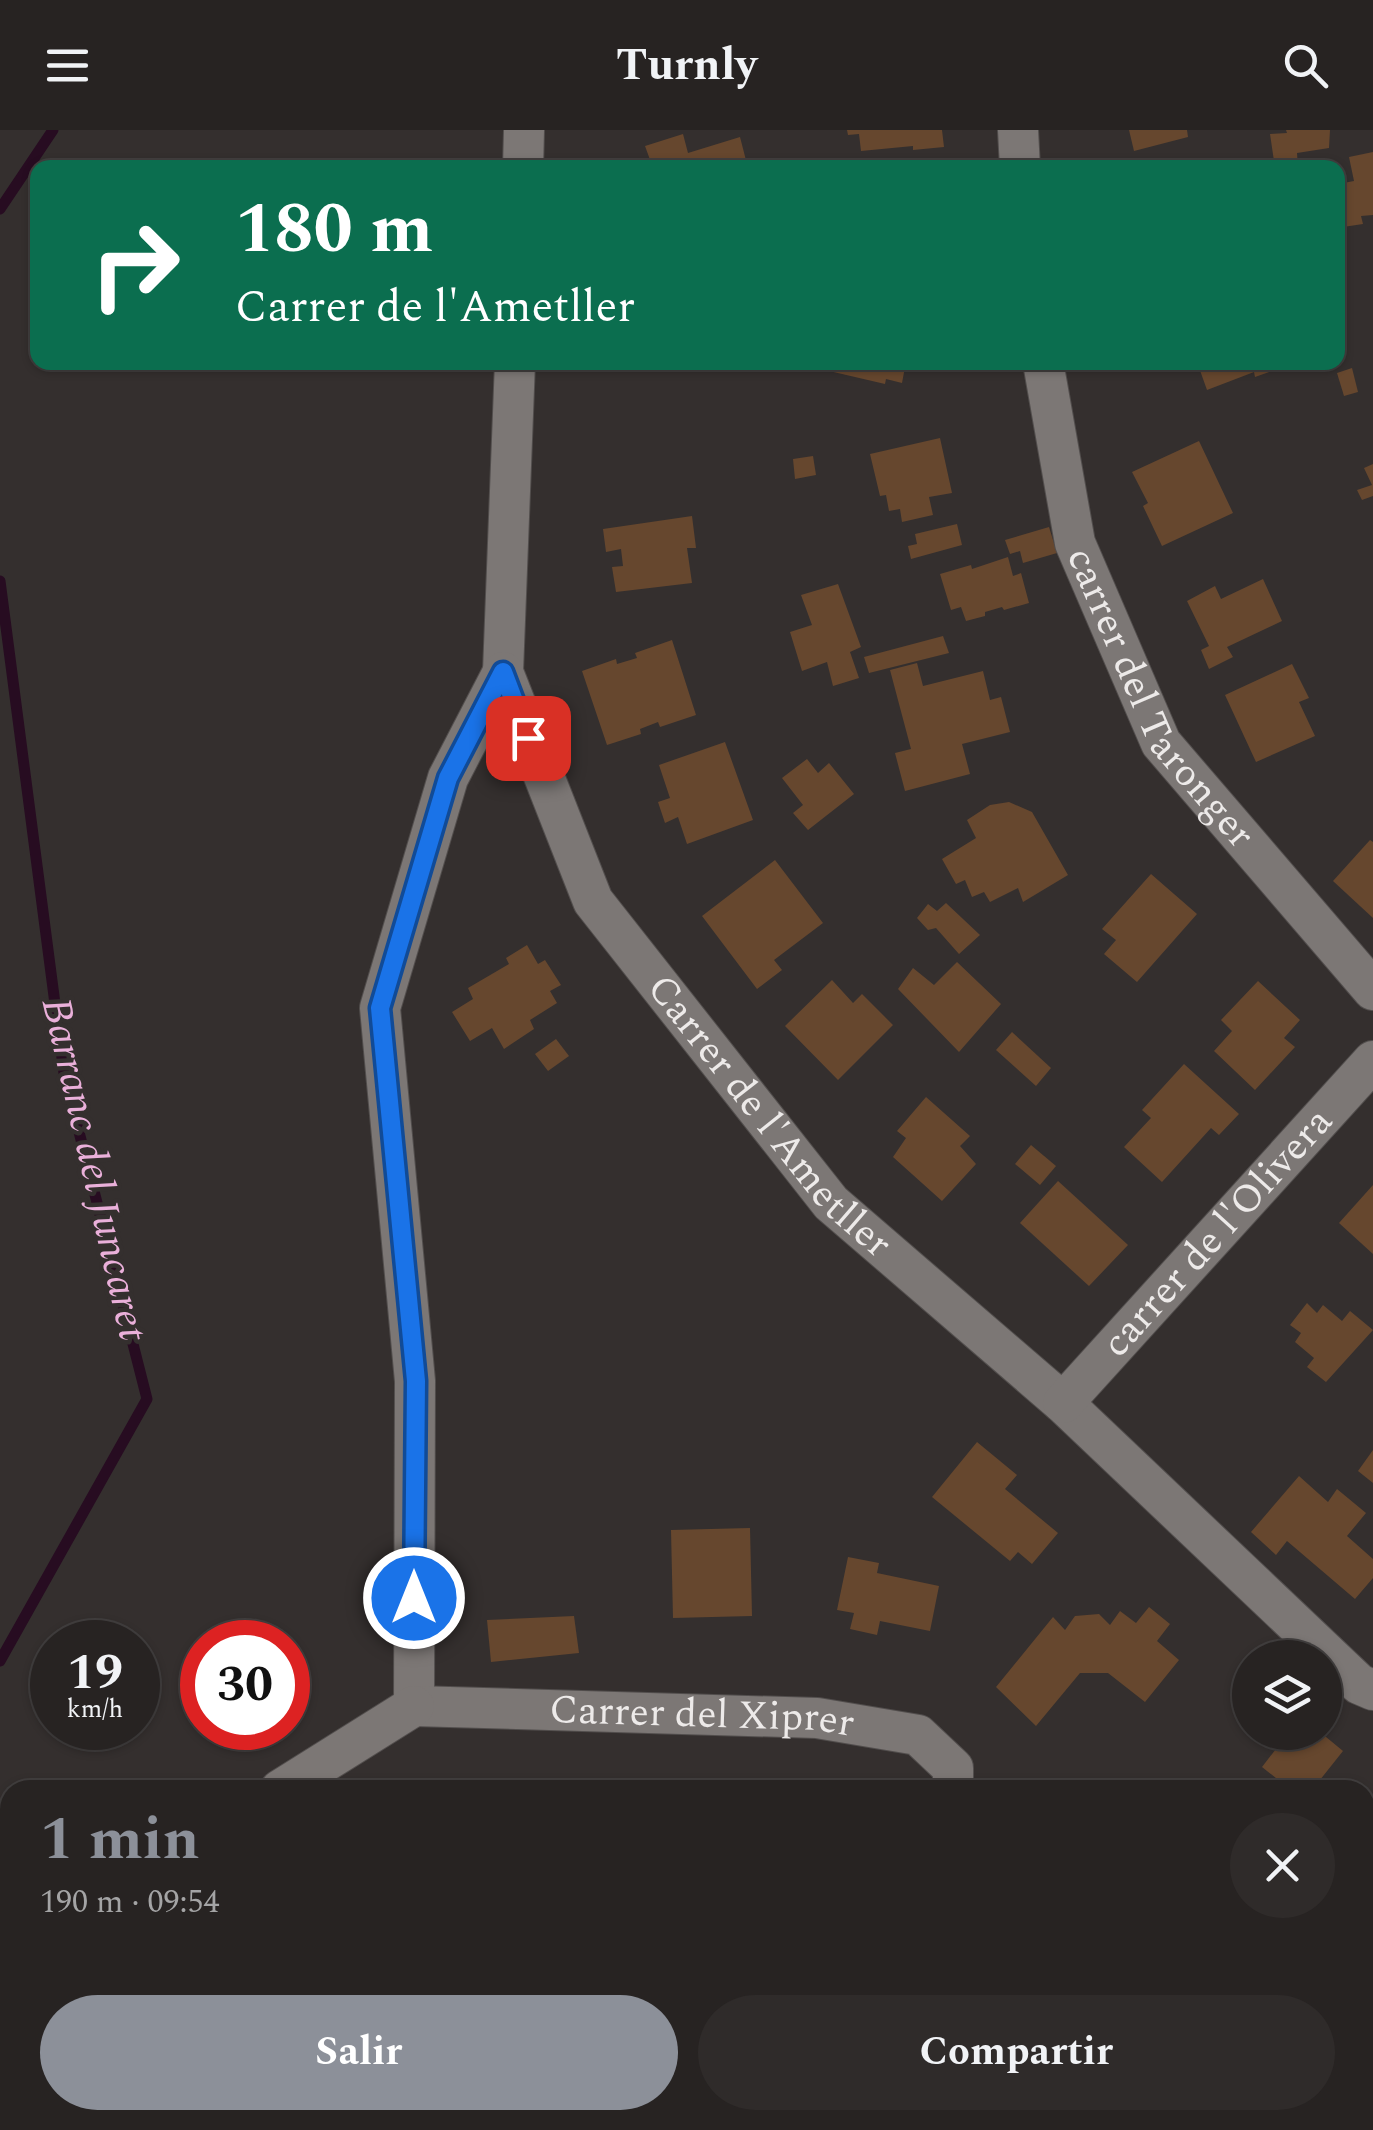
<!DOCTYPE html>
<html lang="es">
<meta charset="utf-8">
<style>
:root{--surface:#272322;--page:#2f2b2a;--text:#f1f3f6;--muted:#a4a4a5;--line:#434040;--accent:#8c9099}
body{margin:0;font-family:Spectral,serif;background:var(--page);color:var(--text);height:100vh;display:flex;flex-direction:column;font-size:38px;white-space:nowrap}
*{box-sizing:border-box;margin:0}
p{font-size:32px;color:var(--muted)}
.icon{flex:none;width:55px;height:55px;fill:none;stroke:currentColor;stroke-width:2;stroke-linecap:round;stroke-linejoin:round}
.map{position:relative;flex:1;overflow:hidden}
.side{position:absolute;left:0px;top:1650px;width:1375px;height:350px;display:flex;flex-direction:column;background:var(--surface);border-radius:30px 30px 0 0;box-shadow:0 2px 8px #0004,0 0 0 2px var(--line)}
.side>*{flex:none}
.hud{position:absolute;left:30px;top:30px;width:1315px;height:210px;border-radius:20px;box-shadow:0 2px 8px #0004,0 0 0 2px var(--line);background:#0b6e4f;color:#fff;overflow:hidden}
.controls{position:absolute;left:1232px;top:1510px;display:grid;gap:20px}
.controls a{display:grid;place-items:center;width:110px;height:110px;border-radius:50%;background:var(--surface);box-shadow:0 2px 8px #0004,0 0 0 2px var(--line);font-size:50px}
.speed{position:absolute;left:30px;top:1490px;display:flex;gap:20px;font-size:50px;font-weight:700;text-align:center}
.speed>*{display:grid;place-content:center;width:130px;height:130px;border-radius:50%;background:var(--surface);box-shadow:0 2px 8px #0004,0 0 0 2px var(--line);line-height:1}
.speed small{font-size:25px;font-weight:400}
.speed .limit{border:15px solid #d22;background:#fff;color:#111}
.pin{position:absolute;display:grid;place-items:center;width:85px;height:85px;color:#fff;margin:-42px;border-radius:20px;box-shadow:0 5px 15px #0006}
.me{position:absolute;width:110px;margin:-55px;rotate:0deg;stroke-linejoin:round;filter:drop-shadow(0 0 8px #0008)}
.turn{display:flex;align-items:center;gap:35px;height:210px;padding:0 40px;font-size:45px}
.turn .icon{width:130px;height:130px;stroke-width:2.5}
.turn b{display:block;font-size:70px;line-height:85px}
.round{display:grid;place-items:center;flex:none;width:105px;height:105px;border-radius:52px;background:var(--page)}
.headline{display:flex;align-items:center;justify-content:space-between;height:170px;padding:0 40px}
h1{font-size:60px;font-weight:700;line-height:75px;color:var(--accent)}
.button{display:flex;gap:20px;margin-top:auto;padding:20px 40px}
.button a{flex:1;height:115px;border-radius:60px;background:var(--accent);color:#fff;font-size:40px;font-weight:700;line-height:115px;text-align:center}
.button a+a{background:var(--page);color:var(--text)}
header{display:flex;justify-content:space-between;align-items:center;height:130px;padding:0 40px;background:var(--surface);font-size:45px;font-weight:700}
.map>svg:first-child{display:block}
</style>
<header><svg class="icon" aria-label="menu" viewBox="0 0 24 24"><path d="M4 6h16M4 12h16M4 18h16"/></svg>Turnly<svg class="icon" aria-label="search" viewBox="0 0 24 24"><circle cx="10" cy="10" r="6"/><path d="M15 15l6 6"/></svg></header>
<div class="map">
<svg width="1373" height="2000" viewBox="0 0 1373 2000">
<rect width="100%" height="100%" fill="#342f2e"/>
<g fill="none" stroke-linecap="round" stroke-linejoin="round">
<g stroke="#270c21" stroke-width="11">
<polyline points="0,79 53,0"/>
<polyline points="0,451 64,943 147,1269 0,1531"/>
</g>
</g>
<g fill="#66472e">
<polygon points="847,0 942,0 944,17 913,20 913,16 861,21 859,4 848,5"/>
<polygon points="1129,0 1187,0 1188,7 1134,21"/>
<polygon points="1286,0 1330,0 1329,18 1297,23 1298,38 1275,38 1270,4 1287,3"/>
<polygon points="683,4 688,23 740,7 748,38 653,38 645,16"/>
<polygon points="1373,22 1373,85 1361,86 1363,94 1343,97 1339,80 1338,80 1338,54 1354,51 1349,27"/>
<polygon points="813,232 906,232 902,253 886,249 885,254 812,237"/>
<polygon points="1197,232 1276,232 1278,239 1255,247 1254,242 1207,260"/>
<polygon points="1352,238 1358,262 1344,266 1337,243"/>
<polygon points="940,308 952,363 929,367 933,385 902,392 900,379 889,381 886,365 880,366 870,324"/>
<polygon points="1199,311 1233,383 1162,416 1143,376 1148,373 1132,342"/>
<polygon points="813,326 816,345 795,349 793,329"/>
<polygon points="1373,334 1373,366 1362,370 1357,360 1372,355 1364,338"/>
<polygon points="692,386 696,418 687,418 692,453 616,462 612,437 623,436 621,419 606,422 603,399"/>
<polygon points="957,394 962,415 911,429 908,416 917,414 915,404"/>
<polygon points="1049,397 1057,423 1023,433 1020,421 1010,424 1005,410"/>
<polygon points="1008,427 1013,446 1021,443 1029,473 1004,480 1002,477 985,482 985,486 966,491 961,477 951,480 940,444 971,435 972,439"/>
<polygon points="1263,449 1282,491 1227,517 1233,527 1209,539 1201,520 1209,516 1187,471 1215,456 1221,469"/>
<polygon points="838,454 861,517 850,522 859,548 833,556 827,532 802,541 790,502 812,495 801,465"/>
<polygon points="943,506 949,523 869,543 864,527"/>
<polygon points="672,510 696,585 660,597 658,592 640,599 641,604 607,615 582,541 616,529 617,534 637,528 635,523"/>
<polygon points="917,533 923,556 983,541 990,570 1001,567 1010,602 962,614 970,644 905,661 895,623 911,619 890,540"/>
<polygon points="1292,534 1309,568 1299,572 1315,606 1256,632 1225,565"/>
<polygon points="725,612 753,690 687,714 678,687 665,693 658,672 670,668 659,635"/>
<polygon points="807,629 818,643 829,633 854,664 808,700 793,683 803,675 782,648"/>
<polygon points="1009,672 1032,682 1068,745 1023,772 1018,758 990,772 984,762 972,767 965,750 956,754 942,729 976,708 967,690 990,675"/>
<polygon points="1370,710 1373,712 1373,788 1333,751"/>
<polygon points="775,730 823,793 774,830 782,840 757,859 702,786"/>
<polygon points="1151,744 1197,784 1137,852 1104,824 1116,810 1102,799"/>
<polygon points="946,773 980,805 959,824 936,798 928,800 917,788 928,774 937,781"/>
<polygon points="527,815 538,834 545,830 561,855 550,861 557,873 530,890 534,899 504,919 492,898 470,911 452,882 473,869 468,858 509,834 506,828"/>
<polygon points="957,832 1001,874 959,922 898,859 913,838 934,855"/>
<polygon points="832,850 853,873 862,864 893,895 838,950 785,896"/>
<polygon points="1258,851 1300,890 1284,908 1295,917 1255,960 1214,921 1232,901 1221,890"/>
<polygon points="1012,902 1051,938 1036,956 996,920"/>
<polygon points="556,909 569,926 548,941 535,924"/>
<polygon points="1184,934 1239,984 1219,1005 1211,998 1162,1052 1124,1017 1151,988 1142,980"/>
<polygon points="926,967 970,1006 960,1016 976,1034 942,1071 893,1027 906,1008 897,1001"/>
<polygon points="1031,1015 1056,1036 1040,1055 1015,1034"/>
<polygon points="1058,1051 1128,1115 1089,1156 1020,1093"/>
<polygon points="1373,1055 1373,1124 1339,1093"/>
<polygon points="1307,1173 1317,1183 1323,1175 1342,1191 1350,1181 1373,1200 1326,1252 1307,1237 1314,1228 1295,1212 1301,1203 1290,1195"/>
<polygon points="977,1312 1017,1345 1005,1359 1058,1403 1032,1434 1018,1422 1010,1431 932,1367"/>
<polygon points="1373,1320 1373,1353 1358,1341"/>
<polygon points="1299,1346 1328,1372 1337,1359 1366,1383 1347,1406 1373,1429 1373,1448 1355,1469 1287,1411 1276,1425 1251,1402"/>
<polygon points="750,1398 752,1486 673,1488 671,1400"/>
<polygon points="848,1427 879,1433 877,1443 939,1456 930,1501 880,1491 877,1505 850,1499 854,1483 837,1480"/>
<polygon points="1149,1477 1170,1494 1157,1511 1179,1530 1145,1572 1108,1543 1080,1543 1036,1596 996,1557 1053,1487 1065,1500 1075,1486 1099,1484 1110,1495 1120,1481 1136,1493"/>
<polygon points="574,1486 579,1523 491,1532 487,1490"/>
<polygon points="1289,1602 1296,1602 1305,1610 1310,1602 1320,1602 1343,1621 1312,1660 1291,1660 1262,1637"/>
<polygon points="786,1653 827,1656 827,1660 786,1660"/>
</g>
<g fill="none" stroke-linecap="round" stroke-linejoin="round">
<defs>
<g id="minor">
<polyline points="1018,0 1020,38"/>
<polyline points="523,38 524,0"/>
<path id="s1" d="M515 232 503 542 593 771 831 1073 1063 1273 1359 1554 1373 1560"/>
<path id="s2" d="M1043 232 1075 413 1161 613 1373 860"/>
<path id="s3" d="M1063 1273 1373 931"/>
<polyline points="414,1576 415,1251 380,878 448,648 503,542"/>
<path id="s4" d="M414 1576 817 1588 918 1605 953 1638V1660"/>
<polyline points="280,1660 414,1576"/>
<polyline points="1365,1755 1367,1736 1373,1723"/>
<polyline points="0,1865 10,1852"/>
<polyline points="903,1990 1005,2000"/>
<polyline points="1336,2000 1337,1990"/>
</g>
</defs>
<use href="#minor" stroke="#524e4d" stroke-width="42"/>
<use href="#minor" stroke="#7c7775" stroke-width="40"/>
</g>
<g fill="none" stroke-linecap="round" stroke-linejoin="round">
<defs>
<polyline id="route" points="414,1468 416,1251 380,878 448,648 503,542 528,608"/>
</defs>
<use href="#route" stroke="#114b97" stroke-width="25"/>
<use href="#route" stroke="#1a73e8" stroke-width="18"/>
</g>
<g text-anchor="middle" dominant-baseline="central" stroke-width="9" stroke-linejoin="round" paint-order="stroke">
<g font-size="40" fill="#edeae9" stroke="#342f2e">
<text stroke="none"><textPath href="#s2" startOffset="362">carrer del Taronger</textPath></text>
<text stroke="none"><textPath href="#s1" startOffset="835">Carrer de l'Ametller</textPath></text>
<text stroke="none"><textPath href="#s3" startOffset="230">carrer de l'Olivera</textPath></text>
<text stroke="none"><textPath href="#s4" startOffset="288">Carrer del Xiprer</textPath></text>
</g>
<g font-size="42" font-style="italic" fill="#eab0da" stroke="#342f2e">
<text transform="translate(94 1039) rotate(77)">Barranc del Juncaret</text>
</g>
</g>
</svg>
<div class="controls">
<a><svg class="icon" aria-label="layers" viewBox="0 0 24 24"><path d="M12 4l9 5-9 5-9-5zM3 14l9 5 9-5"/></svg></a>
</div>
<div class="speed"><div>19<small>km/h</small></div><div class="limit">30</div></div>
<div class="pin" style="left:528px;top:608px;background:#d93025"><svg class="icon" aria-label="arrive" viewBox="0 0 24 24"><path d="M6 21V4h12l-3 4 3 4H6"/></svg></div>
<svg class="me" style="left:414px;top:1468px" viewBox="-20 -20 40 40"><circle r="17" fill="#1a73e8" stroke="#fff" stroke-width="3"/><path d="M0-11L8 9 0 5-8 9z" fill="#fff"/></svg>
<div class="hud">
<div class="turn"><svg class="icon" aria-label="right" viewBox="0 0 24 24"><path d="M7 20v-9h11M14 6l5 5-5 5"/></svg><div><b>180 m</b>Carrer de l'Ametller</div></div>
</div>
<section class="side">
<div class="headline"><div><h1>1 min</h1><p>190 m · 09:54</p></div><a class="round"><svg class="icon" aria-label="close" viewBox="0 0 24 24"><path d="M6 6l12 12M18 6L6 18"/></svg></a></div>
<div class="button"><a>Salir</a><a>Compartir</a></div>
</section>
</div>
